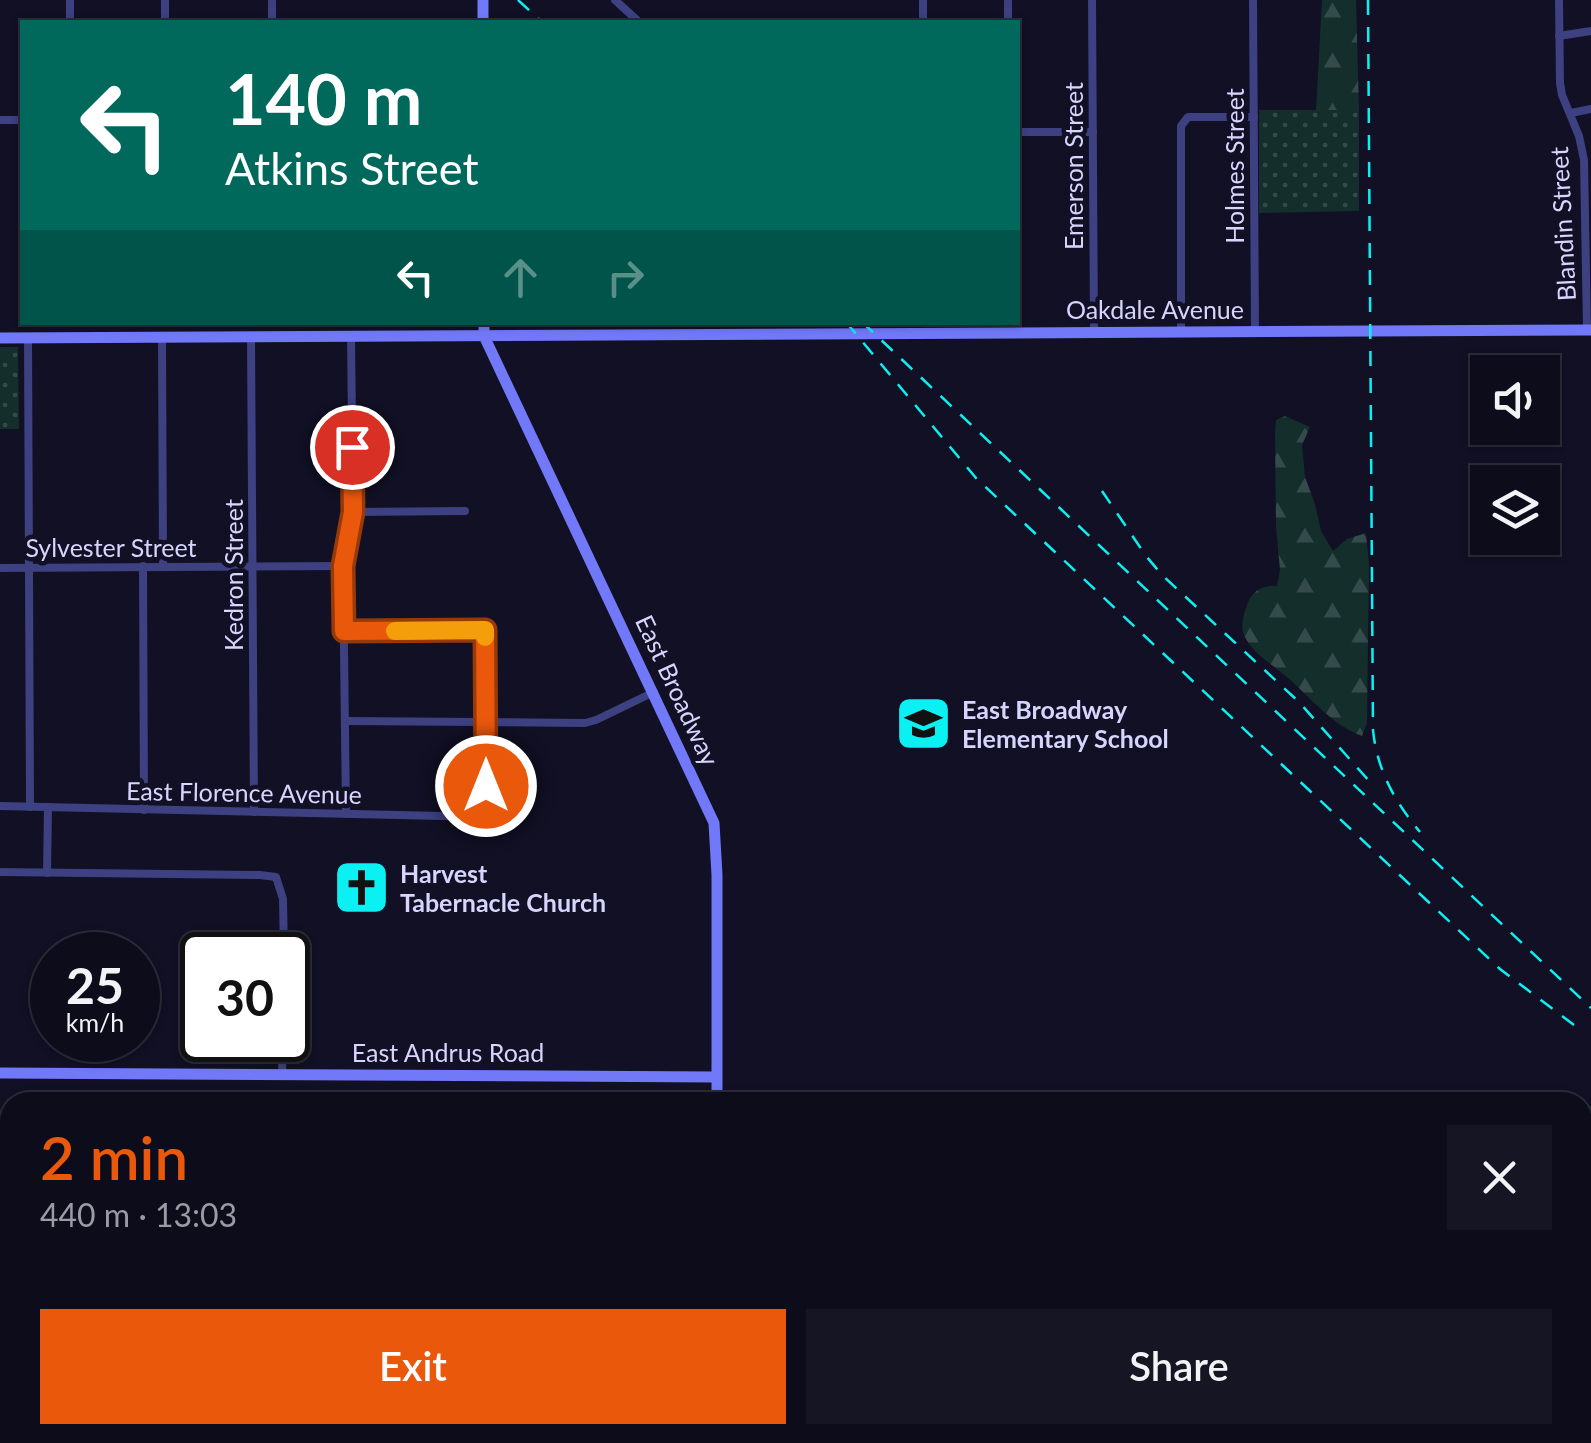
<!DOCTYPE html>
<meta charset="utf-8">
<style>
:root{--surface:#0d0c1b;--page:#161524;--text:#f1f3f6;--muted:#9a9ba3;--line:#2d2c3a;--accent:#ea580c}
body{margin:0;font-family:Lato,sans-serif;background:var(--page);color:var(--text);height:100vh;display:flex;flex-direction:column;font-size:38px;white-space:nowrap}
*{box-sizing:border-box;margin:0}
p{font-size:32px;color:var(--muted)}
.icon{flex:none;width:55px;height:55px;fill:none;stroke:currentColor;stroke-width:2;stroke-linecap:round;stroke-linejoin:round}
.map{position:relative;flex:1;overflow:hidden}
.sheet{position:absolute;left:0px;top:1092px;width:1592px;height:352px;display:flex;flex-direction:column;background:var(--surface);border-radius:30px 30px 0 0;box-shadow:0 2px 8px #0004,0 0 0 2px var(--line)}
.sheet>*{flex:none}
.top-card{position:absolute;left:20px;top:20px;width:1000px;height:305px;border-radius:0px;box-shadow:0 2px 8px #0004,0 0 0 2px var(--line);background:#00695c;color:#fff;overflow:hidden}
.fabs{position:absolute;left:1470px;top:355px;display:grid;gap:20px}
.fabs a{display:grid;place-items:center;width:90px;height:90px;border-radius:0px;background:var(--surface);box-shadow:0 2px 8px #0004,0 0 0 2px var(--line);font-size:50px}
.speed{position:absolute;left:30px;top:932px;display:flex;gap:20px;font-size:50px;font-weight:700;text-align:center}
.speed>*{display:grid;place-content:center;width:130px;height:130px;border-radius:50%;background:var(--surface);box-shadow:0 2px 8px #0004,0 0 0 2px var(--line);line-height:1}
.speed small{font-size:25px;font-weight:400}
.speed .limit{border:5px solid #111;border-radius:15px;background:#fff;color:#111}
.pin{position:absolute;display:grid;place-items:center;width:85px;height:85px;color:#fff;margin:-42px;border:5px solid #fff;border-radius:50%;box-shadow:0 2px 10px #0007}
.me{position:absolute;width:110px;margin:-55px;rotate:0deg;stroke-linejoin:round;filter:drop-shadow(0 0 8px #0008)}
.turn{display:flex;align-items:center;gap:35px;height:210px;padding:0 40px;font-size:45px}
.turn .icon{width:130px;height:130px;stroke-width:2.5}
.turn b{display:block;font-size:70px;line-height:85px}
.lanes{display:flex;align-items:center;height:95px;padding:0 40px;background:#0003;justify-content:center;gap:50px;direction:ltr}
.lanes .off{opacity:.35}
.round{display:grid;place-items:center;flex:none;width:105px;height:105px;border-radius:0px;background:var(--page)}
.summary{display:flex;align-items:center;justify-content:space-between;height:170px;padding:0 40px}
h1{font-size:60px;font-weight:600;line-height:75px;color:var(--accent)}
.button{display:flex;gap:20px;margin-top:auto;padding:20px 40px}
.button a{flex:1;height:115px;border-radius:0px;background:var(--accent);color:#fff;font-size:40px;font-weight:600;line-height:115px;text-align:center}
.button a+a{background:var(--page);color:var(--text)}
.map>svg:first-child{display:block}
</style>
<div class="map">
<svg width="1591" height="1443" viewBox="0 0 1591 1443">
<defs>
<pattern id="grass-dots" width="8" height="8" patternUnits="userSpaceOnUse" patternTransform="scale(2.5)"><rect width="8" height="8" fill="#132e2b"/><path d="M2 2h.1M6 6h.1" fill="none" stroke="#354b4b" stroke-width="1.8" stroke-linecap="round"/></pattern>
<pattern id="forest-firs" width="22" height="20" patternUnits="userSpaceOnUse" patternTransform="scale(2.5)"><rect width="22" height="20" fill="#132e2b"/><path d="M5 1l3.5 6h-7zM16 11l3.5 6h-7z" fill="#354b4b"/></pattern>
</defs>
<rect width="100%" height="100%" fill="#111024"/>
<g fill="url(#grass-dots)">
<polygon points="1259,110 1359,110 1359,211 1259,213"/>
<polygon points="0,347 18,347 19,429 0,429"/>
<polygon points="0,1225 10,1234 10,1347 0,1333"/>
<polygon points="72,1435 327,1435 331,1443 78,1443"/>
</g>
<g fill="url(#forest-firs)">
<polygon points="1322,0 1356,0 1359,110 1316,110"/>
<path d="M1285 416 1310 427 1302 445 1305 477 1315 504 1321 531 1333 551 1347 539 1366 533 1369 564 1367 723 1362 736C1332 725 1312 699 1288 678 1274 665 1252 654 1244 635 1240 626 1244 614 1247 605 1252 590 1263 585 1277 586L1280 570 1276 527 1275 433 1276 420Z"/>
</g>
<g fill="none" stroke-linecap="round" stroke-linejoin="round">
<polyline stroke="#102a48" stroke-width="2.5" points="1582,1110 1591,1107"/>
<g stroke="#3d4081" stroke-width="8">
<polyline points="70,0 70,22"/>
<polyline points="165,0 165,22"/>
<polyline points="615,0 639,22"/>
<polyline points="923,0 923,22"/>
<polyline points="1008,0 1008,22"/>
<polyline points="1092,0 1094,332"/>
<polyline points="1253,0 1255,331"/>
<polyline points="1559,0 1560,83 1562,95 1579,136 1584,160 1587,330"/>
<polyline points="272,22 272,0"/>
<polyline points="1559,36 1591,31"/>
<polyline points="1571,113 1591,109"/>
<polyline points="0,120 22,120"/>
<polyline points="1018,132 1093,132"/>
<polyline points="1181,332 1181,126 1188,117 1254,117"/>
<polyline points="162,337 163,566"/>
<polyline points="251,337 254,812"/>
<polyline points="28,338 30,807"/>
<polyline points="353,512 465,511"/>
<polyline points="143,566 144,810"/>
<polyline points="0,568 343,566"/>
<polyline points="346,721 585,723 596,720 654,692"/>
<polyline points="0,806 486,817 485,630 344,631"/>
<polyline points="346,814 343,566 353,512 351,336"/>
<polyline points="0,872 260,875 276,877 283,899 284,955"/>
<polyline points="47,873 48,807"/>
<polyline points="282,1074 283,1040"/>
</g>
<g stroke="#7179f9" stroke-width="11">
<polyline points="483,0 483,22"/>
<polyline points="484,322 484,336 714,823 717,875 717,1102"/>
<polyline points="0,338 1591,330"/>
<polyline points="0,1073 716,1077"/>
<polyline points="718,1435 718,1443"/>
</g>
<g stroke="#0bf1f3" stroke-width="2.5" stroke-dasharray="15 12" stroke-linecap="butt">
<polyline points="518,0 542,22"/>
<path d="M1368 0 1373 730C1377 770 1395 802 1420 832"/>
<polyline points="846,322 976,478 1500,969 1574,1025"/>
<polyline points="862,322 1591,1008"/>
<polyline points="1102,491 1146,556 1162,575 1299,702 1370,782"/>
<polyline points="0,1406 10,1420"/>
<polyline points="27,1435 33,1443"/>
</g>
</g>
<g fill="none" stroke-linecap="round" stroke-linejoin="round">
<defs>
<polyline id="route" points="352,447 353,512 343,566 344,631 485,630 486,786"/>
</defs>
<use href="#route" stroke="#983908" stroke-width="25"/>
<use href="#route" stroke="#ea580c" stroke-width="18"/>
<polyline stroke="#f59e0b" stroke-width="18" points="395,631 485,630 485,637"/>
</g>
<defs>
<symbol id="school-square" viewBox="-11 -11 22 22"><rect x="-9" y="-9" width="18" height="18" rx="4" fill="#0bf1f3" stroke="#111024"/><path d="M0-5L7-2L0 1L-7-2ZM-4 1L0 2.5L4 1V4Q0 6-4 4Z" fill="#111"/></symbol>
<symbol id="church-square" viewBox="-11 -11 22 22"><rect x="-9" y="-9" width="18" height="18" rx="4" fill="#0bf1f3" stroke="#111024"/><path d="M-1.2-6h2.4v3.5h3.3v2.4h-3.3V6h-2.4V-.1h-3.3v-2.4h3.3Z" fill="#111"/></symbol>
</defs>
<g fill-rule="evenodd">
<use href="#school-square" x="892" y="692" width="63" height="63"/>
<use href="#church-square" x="330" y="856" width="63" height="63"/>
</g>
<g text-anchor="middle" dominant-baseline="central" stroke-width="9" stroke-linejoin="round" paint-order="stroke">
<g font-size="25" fill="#d6d5fd" stroke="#111024">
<text transform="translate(1073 166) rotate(-90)">Emerson Street</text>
<text transform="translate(1234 166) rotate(-90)">Holmes Street</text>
<text transform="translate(1562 224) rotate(-93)">Blandin Street</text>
<text x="1155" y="309">Oakdale Avenue</text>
<text x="111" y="547">Sylvester Street</text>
<text transform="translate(233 575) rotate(-90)">Kedron Street</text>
<text transform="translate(678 690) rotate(65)">East Broadway</text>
<text transform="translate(244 792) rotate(1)">East Florence Avenue</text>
<text x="448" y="1052">East Andrus Road</text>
</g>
<g font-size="25" font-weight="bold" fill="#d6d5fd" stroke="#111024" text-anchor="start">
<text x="962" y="709">East Broadway<tspan x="962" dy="29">Elementary School</tspan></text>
<text x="400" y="873">Harvest<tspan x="400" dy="29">Tabernacle Church</tspan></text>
</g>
</g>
</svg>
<div class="fabs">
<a><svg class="icon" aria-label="sound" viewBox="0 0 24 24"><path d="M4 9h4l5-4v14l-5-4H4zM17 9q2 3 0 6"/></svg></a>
<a><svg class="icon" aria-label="layers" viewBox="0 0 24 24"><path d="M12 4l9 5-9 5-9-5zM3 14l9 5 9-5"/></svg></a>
</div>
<div class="speed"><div>25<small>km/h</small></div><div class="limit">30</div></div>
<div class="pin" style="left:352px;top:447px;background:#d93025"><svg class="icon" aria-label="arrive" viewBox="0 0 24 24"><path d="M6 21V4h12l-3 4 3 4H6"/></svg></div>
<svg class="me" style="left:486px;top:786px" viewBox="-20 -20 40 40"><circle r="17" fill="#ea580c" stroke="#fff" stroke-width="3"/><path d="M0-11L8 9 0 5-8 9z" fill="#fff"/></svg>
<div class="top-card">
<div class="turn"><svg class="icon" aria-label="left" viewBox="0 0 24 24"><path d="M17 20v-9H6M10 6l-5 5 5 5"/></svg><div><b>140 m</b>Atkins Street</div></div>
<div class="lanes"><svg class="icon" aria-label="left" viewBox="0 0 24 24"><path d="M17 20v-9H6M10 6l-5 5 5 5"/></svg><svg class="icon off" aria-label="ahead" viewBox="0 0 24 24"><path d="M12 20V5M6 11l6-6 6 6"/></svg><svg class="icon off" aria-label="right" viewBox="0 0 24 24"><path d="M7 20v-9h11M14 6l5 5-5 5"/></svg></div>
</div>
<section class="sheet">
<div class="summary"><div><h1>2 min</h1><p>440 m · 13:03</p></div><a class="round"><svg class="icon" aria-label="close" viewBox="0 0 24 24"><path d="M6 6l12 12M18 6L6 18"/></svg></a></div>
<div class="button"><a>Exit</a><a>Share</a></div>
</section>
</div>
